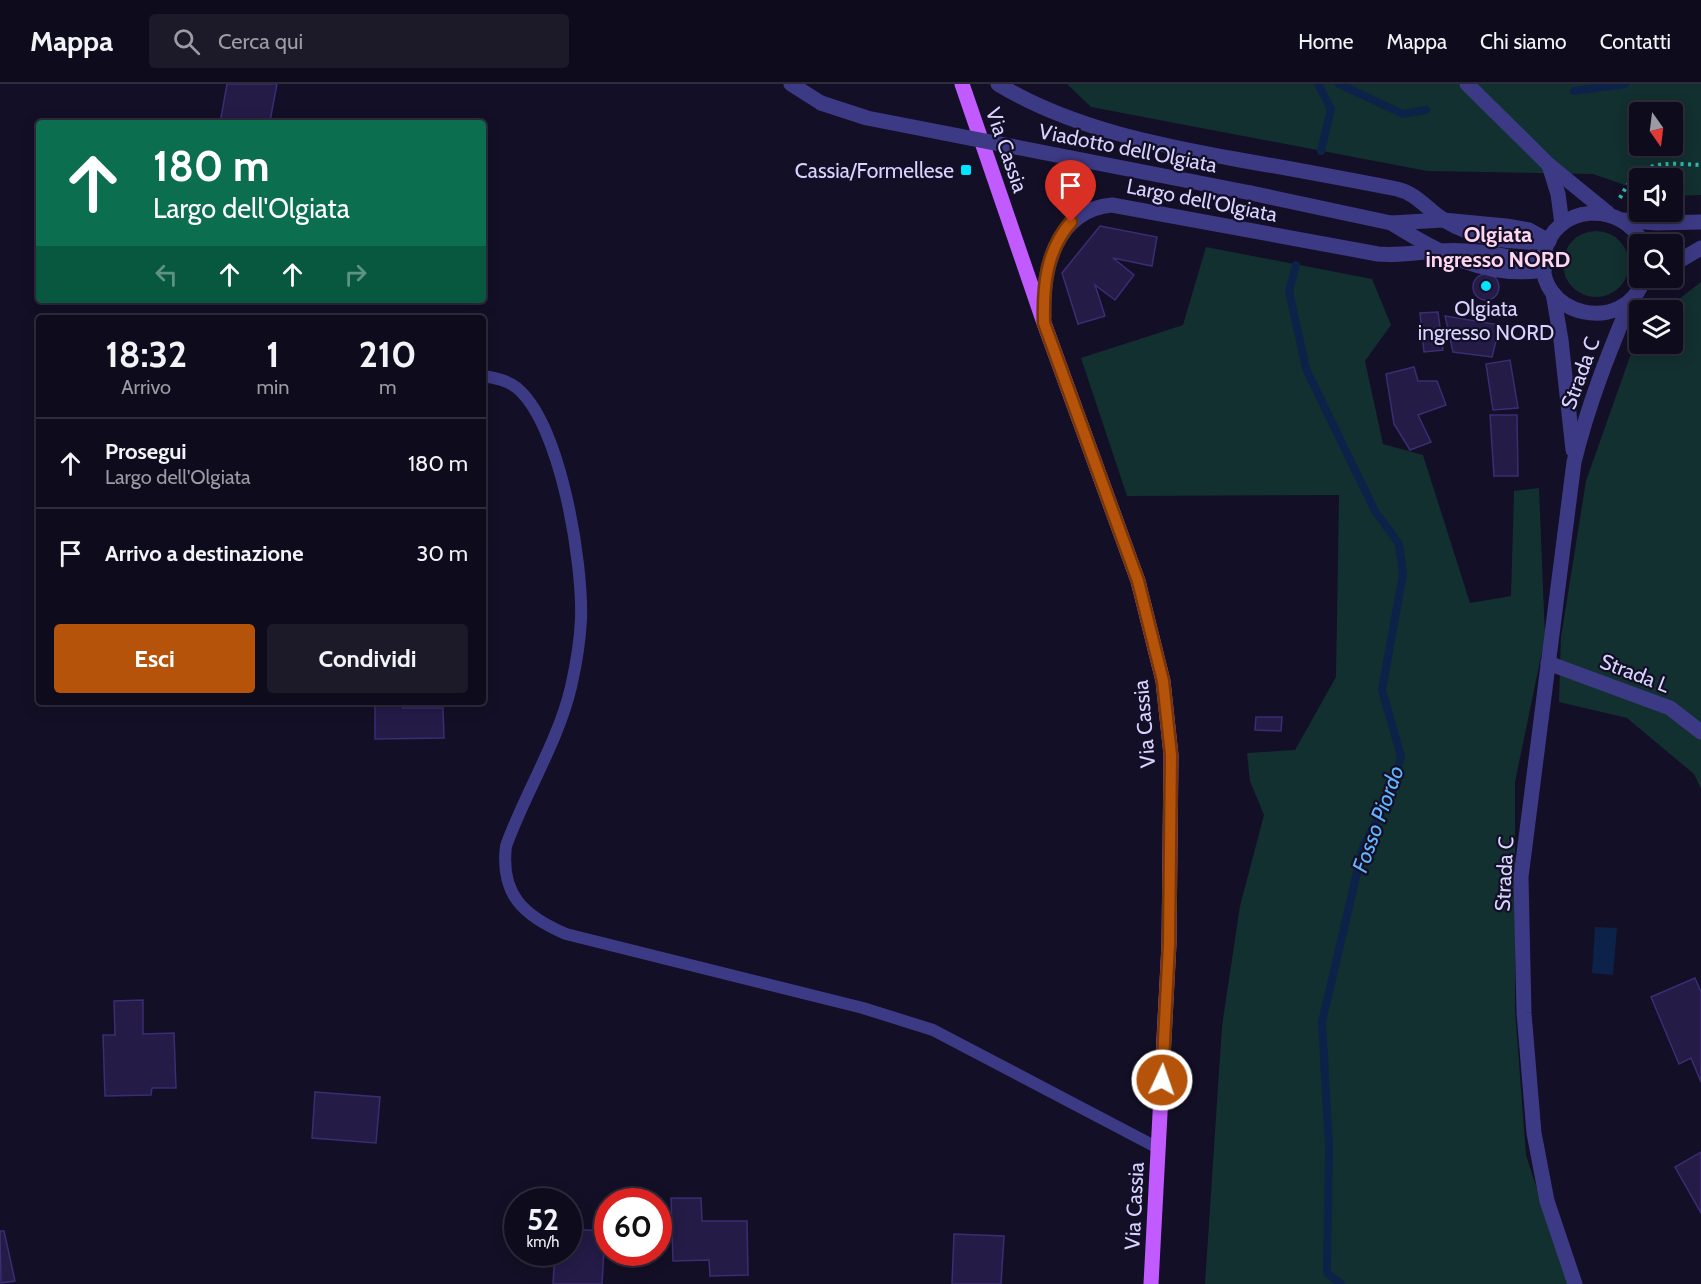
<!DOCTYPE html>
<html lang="it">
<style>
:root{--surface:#0e0b1c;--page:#1c1929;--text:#f1f3f6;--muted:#9b9ba3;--line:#2e2b3b;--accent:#b45309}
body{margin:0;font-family:Cabin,sans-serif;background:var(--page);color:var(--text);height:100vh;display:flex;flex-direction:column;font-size:22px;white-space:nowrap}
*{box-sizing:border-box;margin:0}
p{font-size:20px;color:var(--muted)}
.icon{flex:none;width:33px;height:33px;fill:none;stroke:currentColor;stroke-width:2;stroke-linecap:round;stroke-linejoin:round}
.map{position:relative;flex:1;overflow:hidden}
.details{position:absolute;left:36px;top:231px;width:450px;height:390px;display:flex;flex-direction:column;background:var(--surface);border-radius:6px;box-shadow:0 3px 15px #0003,0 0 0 2px var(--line)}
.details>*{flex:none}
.hud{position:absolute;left:36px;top:36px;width:450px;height:183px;border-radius:6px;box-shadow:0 3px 15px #0003,0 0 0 2px var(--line);background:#0b6e4f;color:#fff;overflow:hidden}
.needle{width:39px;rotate:166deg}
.fabs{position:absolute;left:1629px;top:18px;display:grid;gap:12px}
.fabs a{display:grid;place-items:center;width:54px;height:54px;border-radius:6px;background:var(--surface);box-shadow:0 3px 15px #0003,0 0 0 2px var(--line);font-size:30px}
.speed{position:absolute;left:504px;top:1104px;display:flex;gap:12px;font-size:30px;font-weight:700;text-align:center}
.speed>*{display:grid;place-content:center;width:78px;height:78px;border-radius:50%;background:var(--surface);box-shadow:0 3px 15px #0003,0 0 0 2px var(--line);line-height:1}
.speed small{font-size:15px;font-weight:400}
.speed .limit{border:9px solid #d22;background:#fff;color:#111}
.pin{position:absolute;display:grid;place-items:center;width:51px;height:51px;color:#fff;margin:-62px -26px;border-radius:50% 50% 50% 0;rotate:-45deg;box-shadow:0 0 6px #0007}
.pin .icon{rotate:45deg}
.me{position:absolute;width:66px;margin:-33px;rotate:3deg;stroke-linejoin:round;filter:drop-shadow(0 0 4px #0008)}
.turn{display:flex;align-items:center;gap:21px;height:126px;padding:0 18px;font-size:27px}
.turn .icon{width:78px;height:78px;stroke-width:2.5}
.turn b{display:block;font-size:42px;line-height:51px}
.lanes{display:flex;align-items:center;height:57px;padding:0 18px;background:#0003;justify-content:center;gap:30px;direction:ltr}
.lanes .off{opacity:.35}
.eta{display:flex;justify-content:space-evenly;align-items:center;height:102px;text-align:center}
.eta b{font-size:36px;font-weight:800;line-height:42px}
.button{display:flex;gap:12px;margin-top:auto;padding:12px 18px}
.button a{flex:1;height:69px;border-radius:6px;background:var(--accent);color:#fff;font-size:24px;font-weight:800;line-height:69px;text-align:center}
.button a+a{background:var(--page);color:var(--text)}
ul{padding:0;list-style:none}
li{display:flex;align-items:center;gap:18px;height:90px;padding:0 18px;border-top:2px solid var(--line)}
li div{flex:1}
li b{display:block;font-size:22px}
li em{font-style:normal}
header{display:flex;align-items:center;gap:36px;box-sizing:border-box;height:84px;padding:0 30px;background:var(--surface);border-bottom:2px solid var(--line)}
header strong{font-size:28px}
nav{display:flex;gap:33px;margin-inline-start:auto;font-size:21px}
.search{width:420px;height:54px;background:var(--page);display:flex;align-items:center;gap:15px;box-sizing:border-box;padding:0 21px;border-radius:6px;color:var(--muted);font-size:22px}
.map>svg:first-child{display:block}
</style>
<header>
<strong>Mappa</strong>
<div class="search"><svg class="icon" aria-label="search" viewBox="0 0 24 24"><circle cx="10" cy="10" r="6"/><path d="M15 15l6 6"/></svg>Cerca qui</div>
<nav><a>Home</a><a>Mappa</a><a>Chi siamo</a><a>Contatti</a></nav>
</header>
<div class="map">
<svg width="1701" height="1200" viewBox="0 0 1701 1200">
<rect width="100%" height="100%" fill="#130f26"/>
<g fill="#12302f" fill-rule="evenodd">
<path d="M1067 0H1701V111L1673 112 1672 94H1640L1639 106 1593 90 1427 87 1091 23ZM1640 28H1672V62H1640Z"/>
<circle cx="1596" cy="180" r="33"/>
<polygon points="1206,163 1372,195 1391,241 1365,277 1383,360 1423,371 1470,519 1511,512 1514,407 1539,404 1545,553 1515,698 1515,926 1526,1071 1568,1200 1205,1200 1222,942 1240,822 1264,731 1250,697 1247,669 1295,666 1336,593 1339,411 1127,412 1081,274 1183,241"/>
<polygon points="1701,198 1701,705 1694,690 1627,634 1559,618 1561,553 1586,397 1639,247 1640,260 1672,260 1672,226 1665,226"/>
</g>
<polygon fill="#0c2248" points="1595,843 1617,844 1613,891 1592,889"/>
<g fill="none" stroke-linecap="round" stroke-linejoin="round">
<g stroke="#0c2248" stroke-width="8">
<polyline points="1318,0 1331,25 1321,67"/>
<polyline points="1339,0 1403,30 1426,26"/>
<polyline points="1574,7 1625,0"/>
<polyline points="1296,181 1289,207 1306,285 1375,427 1399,460 1403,490 1382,606 1401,672 1392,707 1363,763 1322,938 1329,1063 1327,1189 1341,1200"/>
</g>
</g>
<g fill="#241b47" stroke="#3b2d73" stroke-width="1.5">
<polygon points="227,0 277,0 270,37 282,39 220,39"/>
<polygon points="1100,142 1157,153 1152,182 1113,174 1134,191 1115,216 1095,201 1105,232 1078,240 1062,189"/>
<circle cx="1486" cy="203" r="13"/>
<polygon points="1438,228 1443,266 1424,268 1420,229"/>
<polygon points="1445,232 1500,241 1492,273 1453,268"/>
<polygon points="1510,276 1518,324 1493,326 1486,280"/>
<polygon points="1414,283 1418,297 1437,297 1446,321 1418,331 1431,358 1410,366 1394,340 1386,290"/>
<polygon points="1490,331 1517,331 1518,392 1494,392"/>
<polygon points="375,618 403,618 403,624 443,624 444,654 375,655"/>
<polygon points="1256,633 1282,633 1281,647 1255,646"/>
<polygon points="1695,894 1701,908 1701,998 1691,974 1679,980 1651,913"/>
<polygon points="143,916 143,950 174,949 176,1004 152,1004 151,1011 105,1012 103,951 115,951 114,917"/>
<polygon points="315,1008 380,1013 376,1059 312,1054"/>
<polygon points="1701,1068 1701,1129 1675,1083"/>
<polygon points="671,1114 701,1114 702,1137 747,1137 748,1191 710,1192 709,1176 673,1177"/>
<polygon points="568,1145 605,1147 602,1200 553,1200 555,1168 568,1168"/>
<polygon points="0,1147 4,1147 15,1197 1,1199"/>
<polygon points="954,1150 1004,1152 1001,1200 952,1200"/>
</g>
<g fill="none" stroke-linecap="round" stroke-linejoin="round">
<path stroke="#2fb8b0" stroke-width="4" stroke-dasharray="3 4.5" stroke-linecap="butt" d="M1620 114C1640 75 1662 79 1701 81"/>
<path stroke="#3d3a85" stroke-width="12" d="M483 292C495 294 507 296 517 304 561 341 583 479 581 535 580 558 576 581 571 603 558 658 525 709 506 762 500 811 524 832 566 850L863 924 933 946 1158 1064"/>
<g stroke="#3d3a85" stroke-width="15">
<polyline points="791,0 821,19"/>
<path d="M998 0C1070 44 1158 61 1240 76 1293 85 1345 95 1397 105 1418 110 1426 125 1444 136 1473 154 1515 161 1549 157"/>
<polyline points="1467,0 1549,81 1608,129"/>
<polyline points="1549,81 1558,110 1562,140"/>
<polyline points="1251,109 1391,139 1443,136 1506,142 1529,146 1549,157"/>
<polyline points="1623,136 1656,139 1701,138"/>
<path d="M1391 139C1439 169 1486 195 1544 186"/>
<path d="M1643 160C1623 116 1554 119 1544 170 1533 233 1626 253 1644 194"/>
<polyline points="1672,181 1701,164"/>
<polyline points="1553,209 1561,256 1573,366"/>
<path d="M1044 233C1042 185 1056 126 1112 121L1378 170C1399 172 1418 168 1439 167 1476 165 1511 170 1544 186"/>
<polyline points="1548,579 1670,624 1701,648"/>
<path d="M1575 1200 1547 1117 1534 1049 1524 929 1521 793 1574 378C1588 321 1608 270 1631 216"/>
</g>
<polyline stroke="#c25bff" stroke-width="15" points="962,0 1044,239 1138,497 1163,597 1171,671 1169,860 1151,1200"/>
<polyline stroke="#3d3a85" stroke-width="15" points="821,19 867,34 1251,109"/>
</g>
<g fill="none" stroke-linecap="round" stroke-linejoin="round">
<defs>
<path id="route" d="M1071 138C1046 167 1043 202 1044 239L1138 497 1163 597 1171 671 1169 860 1162 996"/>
</defs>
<use href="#route" stroke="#753606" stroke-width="15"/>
<use href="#route" stroke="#b45309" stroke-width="10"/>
</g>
<g fill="#00e5ff" stroke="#130f26" stroke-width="2">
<rect x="960" y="80" width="12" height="12" rx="3"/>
<circle cx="1486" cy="202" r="6"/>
</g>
<g text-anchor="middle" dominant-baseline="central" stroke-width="4.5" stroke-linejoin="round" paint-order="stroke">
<g font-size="21" fill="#d9d4ff" stroke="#130f26">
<text transform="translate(1128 64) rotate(11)">Viadotto dell'Olgiata</text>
<text transform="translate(1007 66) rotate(71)">Via Cassia</text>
<text transform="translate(1202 116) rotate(11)">Largo dell'Olgiata</text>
<text transform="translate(1580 289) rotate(-70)">Strada C</text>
<text transform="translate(1635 589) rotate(21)">Strada L</text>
<text transform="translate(1144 640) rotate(-95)">Via Cassia</text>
<text transform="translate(1504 790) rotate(-87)">Strada C</text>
<text transform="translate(1134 1122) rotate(-87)">Via Cassia</text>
</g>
<g font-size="21" fill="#d9d4ff" stroke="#130f26" text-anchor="end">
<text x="954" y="86">Cassia/Formellese</text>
<text x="1486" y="224" text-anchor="middle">Olgiata<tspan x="1486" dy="24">ingresso NORD</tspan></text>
</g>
<g font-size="22" font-weight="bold" fill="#ffd6f0" stroke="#130f26">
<text x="1498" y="150">Olgiata<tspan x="1498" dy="25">ingresso NORD</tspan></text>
</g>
<g font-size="22" font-style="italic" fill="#62b6ff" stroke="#130f26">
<text transform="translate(1378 735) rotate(-70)">Fosso Piordo</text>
</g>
</g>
</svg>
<div class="fabs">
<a><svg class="needle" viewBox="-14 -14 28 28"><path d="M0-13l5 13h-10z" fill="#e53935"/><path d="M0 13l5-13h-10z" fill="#9b9ba3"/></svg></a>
<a><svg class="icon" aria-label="sound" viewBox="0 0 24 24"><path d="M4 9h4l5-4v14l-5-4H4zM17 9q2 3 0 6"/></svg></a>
<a><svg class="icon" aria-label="search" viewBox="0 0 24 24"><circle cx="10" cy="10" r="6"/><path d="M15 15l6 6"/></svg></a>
<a><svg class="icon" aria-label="layers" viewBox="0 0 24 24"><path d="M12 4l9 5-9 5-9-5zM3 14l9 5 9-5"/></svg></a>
</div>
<div class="speed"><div>52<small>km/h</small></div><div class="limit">60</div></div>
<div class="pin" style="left:1071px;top:138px;background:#d93025"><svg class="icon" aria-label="arrive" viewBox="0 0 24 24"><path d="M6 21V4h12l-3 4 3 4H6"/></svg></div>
<svg class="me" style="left:1162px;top:996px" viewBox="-20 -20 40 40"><circle r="17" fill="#b45309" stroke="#fff" stroke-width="3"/><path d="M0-11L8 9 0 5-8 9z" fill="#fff"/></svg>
<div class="hud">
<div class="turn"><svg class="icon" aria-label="ahead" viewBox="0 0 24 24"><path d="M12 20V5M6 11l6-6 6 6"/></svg><div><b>180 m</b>Largo dell'Olgiata</div></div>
<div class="lanes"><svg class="icon off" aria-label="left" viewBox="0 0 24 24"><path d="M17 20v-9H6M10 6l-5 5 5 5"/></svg><svg class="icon" aria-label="ahead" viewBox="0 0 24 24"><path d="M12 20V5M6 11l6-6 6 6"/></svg><svg class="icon" aria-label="ahead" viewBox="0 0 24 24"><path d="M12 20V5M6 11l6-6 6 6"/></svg><svg class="icon off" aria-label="right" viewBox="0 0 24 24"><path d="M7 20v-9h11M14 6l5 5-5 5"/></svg></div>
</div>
<section class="details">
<div class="eta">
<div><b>18:32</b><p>Arrivo</p></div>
<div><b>1</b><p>min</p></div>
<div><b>210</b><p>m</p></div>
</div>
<ul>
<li><svg class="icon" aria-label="ahead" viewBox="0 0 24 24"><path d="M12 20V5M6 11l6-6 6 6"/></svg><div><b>Prosegui</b><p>Largo dell'Olgiata</p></div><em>180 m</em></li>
<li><svg class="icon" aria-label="arrive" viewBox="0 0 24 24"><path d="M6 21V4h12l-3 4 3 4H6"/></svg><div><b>Arrivo a destinazione</b></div><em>30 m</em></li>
</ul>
<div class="button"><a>Esci</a><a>Condividi</a></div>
</section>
</div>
